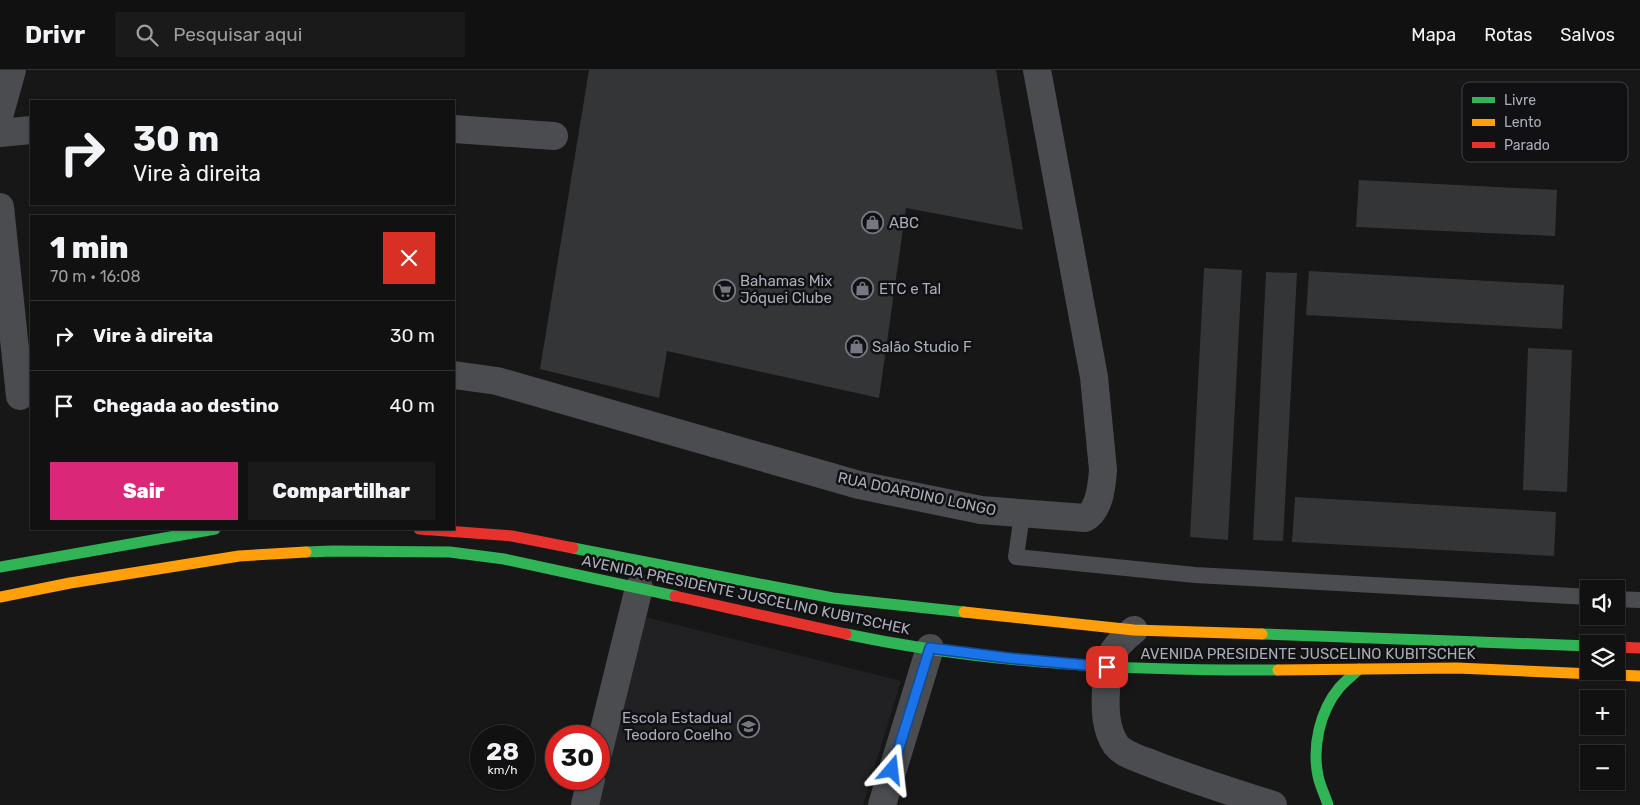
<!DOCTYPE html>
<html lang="pt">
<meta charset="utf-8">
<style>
:root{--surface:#111;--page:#1a1a1a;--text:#f1f3f6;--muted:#9c9d9f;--line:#303131;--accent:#db2777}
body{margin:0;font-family:Rubik,sans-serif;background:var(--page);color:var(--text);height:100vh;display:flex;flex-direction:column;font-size:19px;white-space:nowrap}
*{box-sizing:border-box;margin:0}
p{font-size:16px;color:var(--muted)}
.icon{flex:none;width:28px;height:28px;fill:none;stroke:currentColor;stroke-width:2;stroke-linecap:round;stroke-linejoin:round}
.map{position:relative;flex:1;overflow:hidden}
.details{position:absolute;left:30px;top:145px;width:425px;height:315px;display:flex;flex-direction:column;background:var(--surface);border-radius:0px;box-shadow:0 1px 4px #0004,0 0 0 1px var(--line)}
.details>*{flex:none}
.hud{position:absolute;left:30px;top:30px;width:425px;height:105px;border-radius:0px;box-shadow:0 1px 4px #0004,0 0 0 1px var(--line);background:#111;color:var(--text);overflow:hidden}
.buttons{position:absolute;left:1580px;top:510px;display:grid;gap:10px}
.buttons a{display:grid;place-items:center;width:45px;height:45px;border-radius:0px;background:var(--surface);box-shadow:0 1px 4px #0004,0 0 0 1px var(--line);font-size:25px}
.speed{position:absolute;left:470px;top:655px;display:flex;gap:10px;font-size:25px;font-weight:700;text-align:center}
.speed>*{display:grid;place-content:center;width:65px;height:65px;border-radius:50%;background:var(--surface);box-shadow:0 1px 4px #0004,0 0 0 1px var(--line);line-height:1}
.speed small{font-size:12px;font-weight:400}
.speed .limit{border:8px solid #d22;background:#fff;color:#111}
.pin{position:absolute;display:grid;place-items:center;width:42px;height:42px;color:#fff;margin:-21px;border-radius:10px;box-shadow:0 2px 8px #0006}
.me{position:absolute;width:55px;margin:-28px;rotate:17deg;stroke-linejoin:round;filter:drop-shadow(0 0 4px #0008)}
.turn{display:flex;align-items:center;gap:18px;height:105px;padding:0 20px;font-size:22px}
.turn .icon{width:65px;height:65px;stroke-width:2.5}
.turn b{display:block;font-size:35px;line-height:42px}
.round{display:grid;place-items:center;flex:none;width:52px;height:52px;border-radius:0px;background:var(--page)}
.summary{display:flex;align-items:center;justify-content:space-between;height:85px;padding:0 20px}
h1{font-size:30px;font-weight:800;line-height:38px}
.action{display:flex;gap:10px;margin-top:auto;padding:10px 20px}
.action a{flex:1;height:58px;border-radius:0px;background:var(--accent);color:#fff;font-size:20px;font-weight:800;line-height:58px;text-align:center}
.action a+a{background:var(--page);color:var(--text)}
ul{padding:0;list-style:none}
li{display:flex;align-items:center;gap:15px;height:70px;padding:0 20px;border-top:1px solid var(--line)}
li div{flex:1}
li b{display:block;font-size:19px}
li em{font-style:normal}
header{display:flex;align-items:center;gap:30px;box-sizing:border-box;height:70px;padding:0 25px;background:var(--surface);border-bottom:1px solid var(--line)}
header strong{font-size:24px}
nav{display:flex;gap:28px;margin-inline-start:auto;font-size:18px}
.search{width:350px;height:45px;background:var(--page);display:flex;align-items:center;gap:12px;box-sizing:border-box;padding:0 18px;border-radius:0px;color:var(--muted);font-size:19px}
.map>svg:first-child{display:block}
</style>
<header>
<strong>Drivr</strong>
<div class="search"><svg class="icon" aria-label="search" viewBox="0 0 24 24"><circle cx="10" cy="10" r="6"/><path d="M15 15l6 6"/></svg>Pesquisar aqui</div>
<nav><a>Mapa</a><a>Rotas</a><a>Salvos</a></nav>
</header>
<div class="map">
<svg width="1640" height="735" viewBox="0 0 1640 735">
<rect width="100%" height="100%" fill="#171717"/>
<polygon fill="#212124" points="637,545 901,611 863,735 591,735"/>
<g fill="#343537">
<polygon points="589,0 996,0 1023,160 906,138 879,328 667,281 659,328 540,299"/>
<polygon points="1359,110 1557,120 1555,166 1356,157"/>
<polygon points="1204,198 1242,200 1228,470 1190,467"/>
<polygon points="1309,201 1564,215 1562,259 1306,245"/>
<polygon points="1266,202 1297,203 1283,471 1253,470"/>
<polygon points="1528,278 1572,280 1567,422 1523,420"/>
<polygon points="1295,427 1556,442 1554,486 1292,472"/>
</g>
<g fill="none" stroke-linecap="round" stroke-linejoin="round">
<g stroke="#4b4c50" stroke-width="16">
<polyline points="1022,444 1016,487 1195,505 1589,527"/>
<polyline points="1616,529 1640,530"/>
</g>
<g stroke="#4b4c50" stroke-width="28">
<polyline points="0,43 12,0"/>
<polyline points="454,59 554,66"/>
<polyline points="0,63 31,60"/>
<polyline points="0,137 20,326"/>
<path d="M454 305 497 311 859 415 981 440 1085 448C1100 440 1102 414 1103 400L1094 307 1037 0"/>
<path d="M1134 560C1109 580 1107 589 1106 619 1105 638 1105 659 1116 675 1123 684 1139 689 1150 693 1190 709 1232 722 1273 735"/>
<polyline points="599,680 639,518"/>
<polyline points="585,735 591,709"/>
<polyline points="882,735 930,578"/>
</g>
<g stroke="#30b455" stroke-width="11">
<polyline points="573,478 833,528 964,542"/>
<polyline points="306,482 333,481 450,482 504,489 675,526"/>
<polyline points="0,497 215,459"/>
<path d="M846 564C987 594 1134 601 1278 600"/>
<polyline points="1262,564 1589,576"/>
<path d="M1328 735C1325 725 1320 716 1318 706 1312 676 1320 641 1339 618 1345 611 1353 605 1359 599"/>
</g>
<g stroke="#ff9f0a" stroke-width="11">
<polyline points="0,527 70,513 239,486 306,482"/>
<polyline points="964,542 1134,560 1262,564"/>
<polyline points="1278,600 1457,598 1640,606"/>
</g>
<g stroke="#e5322d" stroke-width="11">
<polyline points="419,459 512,466 573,478"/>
<polyline points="675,526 846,564"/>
<polyline points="1616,577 1640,578"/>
</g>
</g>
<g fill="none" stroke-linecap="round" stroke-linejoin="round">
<defs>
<polyline id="route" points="892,700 930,578 1008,588 1107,597"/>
</defs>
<use href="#route" stroke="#114b97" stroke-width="12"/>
<use href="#route" stroke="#1a73e8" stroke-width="9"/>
</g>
<defs>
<symbol id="shop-ring" viewBox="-11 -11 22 22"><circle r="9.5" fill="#111113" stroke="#757880" stroke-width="1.5"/><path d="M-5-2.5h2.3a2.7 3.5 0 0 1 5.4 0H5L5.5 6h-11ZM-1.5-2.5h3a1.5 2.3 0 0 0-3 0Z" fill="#757880"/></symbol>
<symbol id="supermarket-ring" viewBox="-11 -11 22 22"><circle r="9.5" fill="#111113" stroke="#757880" stroke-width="1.5"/><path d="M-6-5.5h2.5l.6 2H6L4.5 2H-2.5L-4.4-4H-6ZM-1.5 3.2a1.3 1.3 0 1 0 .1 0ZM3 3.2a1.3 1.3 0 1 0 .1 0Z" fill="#757880"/></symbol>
<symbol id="school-ring" viewBox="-11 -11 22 22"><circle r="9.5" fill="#111113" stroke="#757880" stroke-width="1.5"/><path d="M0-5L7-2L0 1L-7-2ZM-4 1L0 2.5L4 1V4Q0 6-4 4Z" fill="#757880"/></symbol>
</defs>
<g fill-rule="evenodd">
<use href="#shop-ring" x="860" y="140" width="25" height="25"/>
<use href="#shop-ring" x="850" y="206" width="25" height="25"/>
<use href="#supermarket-ring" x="712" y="208" width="25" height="25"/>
<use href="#shop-ring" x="844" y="264" width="25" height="25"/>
<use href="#school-ring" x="736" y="644" width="25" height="25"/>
</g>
<g text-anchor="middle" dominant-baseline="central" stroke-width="5" stroke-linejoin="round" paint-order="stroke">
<g font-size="15" fill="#a8adb8" stroke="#111113" text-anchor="start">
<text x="889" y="153">ABC</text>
<text x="740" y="211">Bahamas Mix<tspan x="740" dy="17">Jóquei Clube</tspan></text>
<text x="879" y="219">ETC e Tal</text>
<text x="872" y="277">Salão Studio F</text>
<text x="732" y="648" text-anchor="end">Escola Estadual<tspan x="732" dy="17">Teodoro Coelho</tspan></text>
</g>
<g font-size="15" fill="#a8adb8" stroke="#111113">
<text transform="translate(917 424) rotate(12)">RUA DOARDINO LONGO</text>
<text transform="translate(746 525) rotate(12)">AVENIDA PRESIDENTE JUSCELINO KUBITSCHEK</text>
<text x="1308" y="584">AVENIDA PRESIDENTE JUSCELINO KUBITSCHEK</text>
</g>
</g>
<rect x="1462" y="12" width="166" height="80" rx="8" fill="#111113" stroke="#3e4045" stroke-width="1"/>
<rect x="1472" y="27" width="23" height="6" fill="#30b455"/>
<rect x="1472" y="49" width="23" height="7" fill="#ff9f0a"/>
<rect x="1472" y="72" width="23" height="6" fill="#e5322d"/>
<g font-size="14" fill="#a8adb8">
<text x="1504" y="35">Livre</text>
<text x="1504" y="57">Lento</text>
<text x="1504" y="80">Parado</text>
</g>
</svg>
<div class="buttons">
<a><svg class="icon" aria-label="sound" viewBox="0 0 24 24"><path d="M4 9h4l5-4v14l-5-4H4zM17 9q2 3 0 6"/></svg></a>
<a><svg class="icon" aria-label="layers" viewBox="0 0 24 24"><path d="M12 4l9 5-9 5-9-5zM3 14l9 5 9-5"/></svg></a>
<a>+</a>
<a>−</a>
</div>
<div class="speed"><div>28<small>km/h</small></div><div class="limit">30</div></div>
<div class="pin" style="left:1107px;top:597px;background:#d93025"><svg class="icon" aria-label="arrive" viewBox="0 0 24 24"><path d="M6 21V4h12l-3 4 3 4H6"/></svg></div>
<svg class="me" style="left:892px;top:700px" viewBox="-20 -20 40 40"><path d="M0-17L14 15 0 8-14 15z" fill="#1a73e8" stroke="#fff" stroke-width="4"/></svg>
<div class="hud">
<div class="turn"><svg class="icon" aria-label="right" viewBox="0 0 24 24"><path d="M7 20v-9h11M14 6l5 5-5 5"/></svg><div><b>30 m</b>Vire à direita</div></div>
</div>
<section class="details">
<div class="summary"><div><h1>1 min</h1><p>70 m · 16:08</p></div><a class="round" style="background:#d93025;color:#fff"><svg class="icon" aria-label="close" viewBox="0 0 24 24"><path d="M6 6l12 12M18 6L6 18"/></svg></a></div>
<ul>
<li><svg class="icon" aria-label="right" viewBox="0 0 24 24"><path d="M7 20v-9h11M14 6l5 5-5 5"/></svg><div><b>Vire à direita</b></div><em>30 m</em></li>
<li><svg class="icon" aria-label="arrive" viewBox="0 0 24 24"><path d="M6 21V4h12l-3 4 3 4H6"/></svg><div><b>Chegada ao destino</b></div><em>40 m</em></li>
</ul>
<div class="action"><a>Sair</a><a>Compartilhar</a></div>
</section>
</div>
